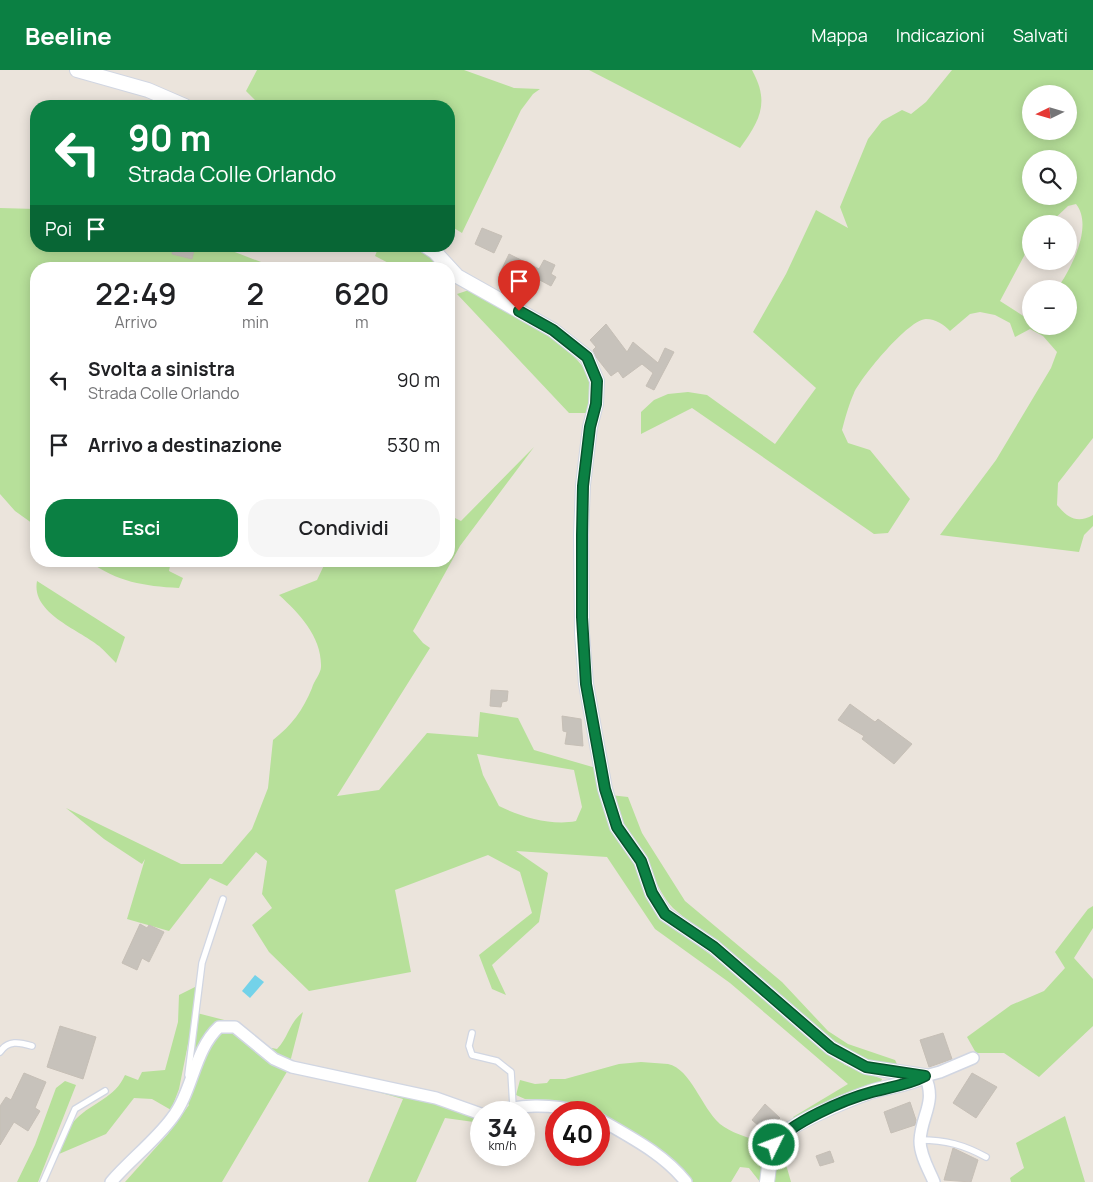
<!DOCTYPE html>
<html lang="it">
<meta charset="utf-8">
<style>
:root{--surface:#fff;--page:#f6f6f6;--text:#202124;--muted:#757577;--accent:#0b8043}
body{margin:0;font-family:Manrope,sans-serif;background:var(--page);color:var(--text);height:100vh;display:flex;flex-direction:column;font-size:19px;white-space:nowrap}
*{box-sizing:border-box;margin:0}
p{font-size:16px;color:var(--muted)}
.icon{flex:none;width:28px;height:28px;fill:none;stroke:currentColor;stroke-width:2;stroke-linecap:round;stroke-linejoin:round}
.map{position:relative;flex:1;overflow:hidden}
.sheet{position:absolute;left:30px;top:192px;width:425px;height:305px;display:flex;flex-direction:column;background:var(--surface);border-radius:20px;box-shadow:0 2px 12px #0003}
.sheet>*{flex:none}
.hud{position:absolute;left:30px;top:30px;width:425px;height:152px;border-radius:20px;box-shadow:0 2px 12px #0003;background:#0b8043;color:#fff;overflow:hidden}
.needle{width:32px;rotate:265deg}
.tools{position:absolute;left:1022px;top:15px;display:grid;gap:10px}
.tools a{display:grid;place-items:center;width:55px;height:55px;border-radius:50%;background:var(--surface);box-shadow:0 2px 12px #0003;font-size:25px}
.speed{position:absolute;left:470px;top:1031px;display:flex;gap:10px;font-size:25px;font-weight:700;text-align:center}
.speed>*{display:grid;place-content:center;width:65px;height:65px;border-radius:50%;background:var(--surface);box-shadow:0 2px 12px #0003;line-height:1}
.speed small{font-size:12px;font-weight:400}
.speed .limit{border:8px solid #d22;background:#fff;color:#111}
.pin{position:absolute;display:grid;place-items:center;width:42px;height:42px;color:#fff;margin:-51px -21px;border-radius:50% 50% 50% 0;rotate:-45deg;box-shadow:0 0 5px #0007}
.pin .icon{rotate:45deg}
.me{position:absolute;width:55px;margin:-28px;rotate:48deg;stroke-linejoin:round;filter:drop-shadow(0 0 4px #0008)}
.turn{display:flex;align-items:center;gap:18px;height:105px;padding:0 15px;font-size:22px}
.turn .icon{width:65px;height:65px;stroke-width:2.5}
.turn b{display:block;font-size:35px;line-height:42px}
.then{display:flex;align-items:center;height:48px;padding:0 15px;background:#0003;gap:10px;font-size:19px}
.eta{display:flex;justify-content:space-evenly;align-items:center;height:85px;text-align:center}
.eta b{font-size:30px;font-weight:600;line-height:35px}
.cta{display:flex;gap:10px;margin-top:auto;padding:10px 15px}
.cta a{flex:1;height:58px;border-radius:20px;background:var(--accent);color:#fff;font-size:20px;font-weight:600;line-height:58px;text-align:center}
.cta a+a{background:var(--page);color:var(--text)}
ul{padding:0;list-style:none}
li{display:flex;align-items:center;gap:15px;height:65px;padding:0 15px}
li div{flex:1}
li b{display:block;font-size:19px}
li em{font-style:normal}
header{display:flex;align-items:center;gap:30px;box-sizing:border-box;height:70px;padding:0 25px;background:var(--accent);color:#fff}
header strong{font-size:24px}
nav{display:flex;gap:28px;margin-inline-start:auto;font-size:18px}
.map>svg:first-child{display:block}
</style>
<header>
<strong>Beeline</strong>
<nav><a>Mappa</a><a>Indicazioni</a><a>Salvati</a></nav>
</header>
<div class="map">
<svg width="1093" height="1112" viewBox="0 0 1093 1112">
<rect width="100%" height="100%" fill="#ebe4dc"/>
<g fill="#b7e09a" fill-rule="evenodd">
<polygon points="257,0 464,0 514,18 540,19 533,24 521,40 462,163 449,155 449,36 261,36 246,21"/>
<path d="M589 0H752C770 33 760 50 740 78Z"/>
<path d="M952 0H1093V368L1058 413 1057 435C1068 448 1077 454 1093 445V456L1084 465 1079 482 940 465 996 390 1051 298 1057 282 1043 266 1030 259 1015 267 1010 253 995 245 980 242 970 244 950 261C944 255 936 249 926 249 909 249 862 306 854 323 849 334 845 348 842 360L848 373 870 380 910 429 888 463 874 464 692 338 641 364V342L654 330 668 324 688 322 707 325 775 374 816 318 753 262 786 204 816 140 848 158 840 137 868 69 882 51 902 40 911 44 926 32ZM1031 24H1069V61H1031ZM1031 89H1069V126H1031ZM1076 134C1093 155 1073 196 1057 219H1069V256H1031V251L1000 231 1031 173V154H1049L1068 136Z"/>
<polygon points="0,138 36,139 36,176 219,176 274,197 274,199 36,199 36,456 15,441 0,424"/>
<path d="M379 176C414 176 416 172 441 199H400L375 186Z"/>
<path d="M469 220C500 238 589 278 591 317 592 325 588 335 586 343H569L457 224Z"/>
<path d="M534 377 460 476 413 561 423 573 430 578 337 726 379 720 427 663 478 667 480 642 518 648 534 680 596 698 599 720 674 857 745 911 845 995 882 1009 879 1016 796 1051 793 1047 848 1014 730 913 655 859 607 787 516 781 548 803 539 852 492 895 506 925 492 919 479 885 532 843 520 802 488 785 395 820 411 902 309 921 269 882 252 855 272 838 262 824 267 791 256 782 227 816 210 808 169 861 127 849 145 789 142 794 104 769 66 738 181 794H222L252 759 268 718 273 670C292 655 303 640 312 618 314 611 321 603 321 597 322 567 299 543 279 525L317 510 326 491H449V445L461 451ZM477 684 574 700 582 737 576 751C552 756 521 747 499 736L483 705Z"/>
<path d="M88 491H171L169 501 183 508 179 518C143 516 118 512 88 491Z"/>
<path d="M37 511 125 567 116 593C110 587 105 581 99 576 78 559 31 543 37 511Z"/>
<path d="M610 725 628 727 642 763 685 831 782 912 828 961 848 974 895 990 897 994 894 997 853 986 822 965 673 838C663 827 659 817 652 805 636 777 623 755 610 725Z"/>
<polygon points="1093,836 1093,858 1074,888 1093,909 1093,956 1039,1007 1004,983 976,983 967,967 1011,935 1044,921 1065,898 1055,882 1088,839"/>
<path d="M197 916 193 942 236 953 263 985 272 978 277 979C289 967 288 954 303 942L288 1000 222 1112H125L168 1064 189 1035 184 1028 196 985 195 974H188L179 1019 171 1040 152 1029 134 1028 106 1064 59 1084C64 1074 68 1056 76 1049 93 1032 115 1028 125 1005L138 1010 142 1002 165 1000 178 952 179 925Z"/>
<path d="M641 992C650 993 659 993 668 994 691 999 701 1037 720 1054 733 1065 765 1073 781 1077L791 1112H760L749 1098 740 1097 731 1112H690L599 1042 586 1037 553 1030 525 1029 516 1025 520 1010 535 1014 547 1013 550 1009H565L619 994Z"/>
<polygon points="65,1011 76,1015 38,1112 17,1112 35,1075 56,1018"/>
<polygon points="349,1014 415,1026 475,1046 481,1053 445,1048 416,1112 368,1112 403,1029"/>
<polygon points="1065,1046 1085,1112 1011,1112 1010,1108 1024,1098 1016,1073"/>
</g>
<polygon fill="#73d2e9" points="255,905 264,912 250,928 242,921"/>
<g fill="#c7c2bb" stroke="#c6bfb6">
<polygon points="482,158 502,166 494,183 475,174"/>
<polygon points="174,176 194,180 192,189 172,184"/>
<polygon points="509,184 539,199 544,190 555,195 551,204 556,207 551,216 519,199 513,212 499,205"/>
<polygon points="606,254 627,282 633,272 658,293 665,278 674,282 654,320 646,316 653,303 642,294 623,308 618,301 611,306 596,287 593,280 596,277 590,270"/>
<polygon points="491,620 508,621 507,631 502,632 501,637 490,636"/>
<polygon points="850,634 875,652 878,649 912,674 894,694 862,669 864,666 838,650"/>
<polygon points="562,646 581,649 583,676 565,674 567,662 563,661"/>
<polygon points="140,854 147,858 149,855 164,862 149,892 142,888 137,900 122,893"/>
<polygon points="60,956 96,967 83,1009 47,997"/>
<polygon points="943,963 952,989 929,997 920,970"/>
<polygon points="24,1003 46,1012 35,1038 40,1041 28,1061 14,1052 0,1075 0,1036 6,1027 11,1030"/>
<polygon points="972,1003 997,1017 976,1048 953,1033"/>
<polygon points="910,1032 916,1050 915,1055 891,1063 884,1042"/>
<polygon points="765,1034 780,1048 766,1062 752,1050"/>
<polygon points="953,1078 978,1090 971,1112 944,1110"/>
<polygon points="830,1081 834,1092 820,1096 816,1086"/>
</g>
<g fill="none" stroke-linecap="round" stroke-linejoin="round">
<defs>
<g id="service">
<polyline points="472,963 469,976 472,985 497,991 511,1002 513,1037"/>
<path d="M0 982C8 970 19 972 32 976"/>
<polyline points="188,1005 202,893 223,829"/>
<path d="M920 1070C946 1070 964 1075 986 1087"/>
<polyline points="43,1112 75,1039 105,1021"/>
</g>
<g id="minor">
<path d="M489 1042C521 1035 549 1033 581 1042"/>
<path d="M599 1049C630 1067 664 1084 686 1112"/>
<path d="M111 1112C130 1090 155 1071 172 1048 193 1021 194 980 219 957H235L274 989 292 997 436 1028 481 1044"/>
<path d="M934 1112C929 1100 920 1085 920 1071 921 1045 937 1033 925 1006L940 1002 973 988"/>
</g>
<g id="tertiary">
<polyline points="77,0 148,20 185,36"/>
<polyline points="426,176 435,182 457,206 553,260 587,287 597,311 596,334 590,357 583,415 581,465 582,563 586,614 605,719 617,757 641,791 652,823 665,844 714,877 831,978 866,997 925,1006"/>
<path d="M767 1112C769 1101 769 1085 774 1074 782 1056 850 1029 870 1022 888 1016 907 1016 925 1006"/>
</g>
</defs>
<use href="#service" stroke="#d1d6e2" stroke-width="8"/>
<use href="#minor" stroke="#d1d6e2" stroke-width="14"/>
<use href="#tertiary" stroke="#d1d6e2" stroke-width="16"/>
<use href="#service" stroke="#fff" stroke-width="5.5"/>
<use href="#minor" stroke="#fff" stroke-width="11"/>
<use href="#tertiary" stroke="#fff" stroke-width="14"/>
</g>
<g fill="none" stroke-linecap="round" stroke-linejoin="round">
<defs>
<path id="route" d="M519 241 553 260 587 287 597 311 596 334 590 357 583 416 582 465V547L586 614 605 719 617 757 641 791 652 823 665 844 714 877 831 978 866 997 925 1006C908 1015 890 1017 872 1022 846 1029 789 1053 774 1075"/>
</defs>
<use href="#route" stroke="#07532c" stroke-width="12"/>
<use href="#route" stroke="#0b8043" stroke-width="9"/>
</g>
</svg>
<div class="tools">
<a><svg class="needle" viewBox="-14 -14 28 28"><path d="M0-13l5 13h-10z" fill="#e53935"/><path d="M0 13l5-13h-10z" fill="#757577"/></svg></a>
<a><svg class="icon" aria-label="search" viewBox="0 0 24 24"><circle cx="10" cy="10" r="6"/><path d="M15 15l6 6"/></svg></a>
<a>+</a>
<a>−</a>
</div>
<div class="speed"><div>34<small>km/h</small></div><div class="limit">40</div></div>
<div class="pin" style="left:519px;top:241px;background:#d93025"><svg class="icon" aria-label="arrive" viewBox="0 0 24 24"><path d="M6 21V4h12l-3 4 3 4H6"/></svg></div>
<svg class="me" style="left:774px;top:1075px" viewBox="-20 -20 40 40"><circle r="17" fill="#0b8043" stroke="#fff" stroke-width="3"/><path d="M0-11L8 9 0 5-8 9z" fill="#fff"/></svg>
<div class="hud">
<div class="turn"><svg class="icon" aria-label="left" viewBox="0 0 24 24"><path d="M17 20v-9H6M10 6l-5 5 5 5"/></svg><div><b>90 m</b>Strada Colle Orlando</div></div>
<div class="then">Poi<svg class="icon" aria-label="arrive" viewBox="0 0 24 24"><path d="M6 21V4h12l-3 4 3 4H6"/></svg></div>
</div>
<section class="sheet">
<div class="eta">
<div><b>22:49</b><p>Arrivo</p></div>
<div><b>2</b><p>min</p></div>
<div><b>620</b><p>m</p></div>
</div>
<ul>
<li><svg class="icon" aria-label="left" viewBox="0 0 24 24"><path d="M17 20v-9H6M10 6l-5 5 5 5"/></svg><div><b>Svolta a sinistra</b><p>Strada Colle Orlando</p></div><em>90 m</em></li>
<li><svg class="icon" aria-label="arrive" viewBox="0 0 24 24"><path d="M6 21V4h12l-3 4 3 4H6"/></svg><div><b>Arrivo a destinazione</b></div><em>530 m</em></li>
</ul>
<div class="cta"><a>Esci</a><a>Condividi</a></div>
</section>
</div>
